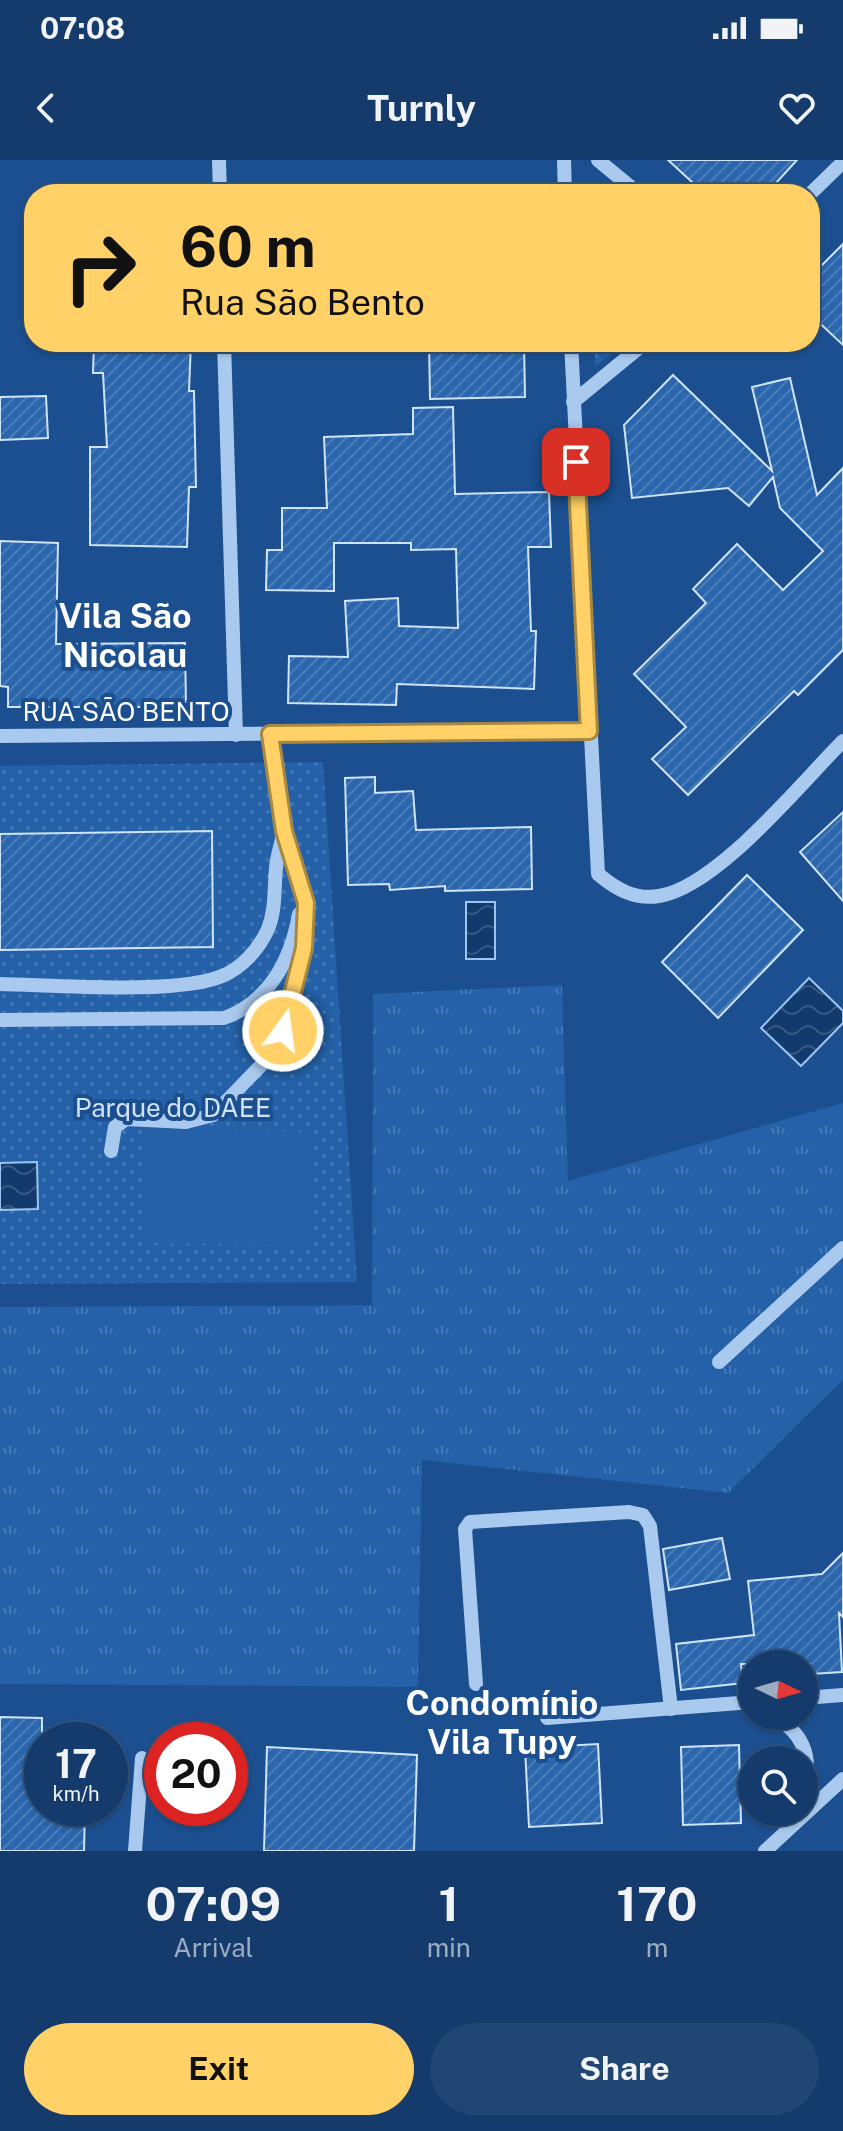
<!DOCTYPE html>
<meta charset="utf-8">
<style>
:root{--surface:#143b6b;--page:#214673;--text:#f1f3f6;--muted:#9dadc1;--line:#33557e;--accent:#ffd166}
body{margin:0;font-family:"Public Sans",sans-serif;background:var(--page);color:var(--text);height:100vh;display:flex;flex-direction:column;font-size:30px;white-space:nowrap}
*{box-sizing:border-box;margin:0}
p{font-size:26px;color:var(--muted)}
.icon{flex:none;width:44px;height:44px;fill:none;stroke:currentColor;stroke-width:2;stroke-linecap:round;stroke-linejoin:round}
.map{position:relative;height:1691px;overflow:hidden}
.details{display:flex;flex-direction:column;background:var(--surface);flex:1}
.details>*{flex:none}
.banner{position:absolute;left:24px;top:24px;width:796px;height:168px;border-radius:32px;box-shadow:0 2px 6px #0004,0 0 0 2px var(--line);background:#ffd166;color:#111;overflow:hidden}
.needle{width:52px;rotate:95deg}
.controls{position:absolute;left:738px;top:1490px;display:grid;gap:16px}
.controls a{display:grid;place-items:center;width:80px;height:80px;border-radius:50%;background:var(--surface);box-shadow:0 2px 6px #0004,0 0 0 2px var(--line);font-size:40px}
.speed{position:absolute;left:24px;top:1562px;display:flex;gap:16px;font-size:40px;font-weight:700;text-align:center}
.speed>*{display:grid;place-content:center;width:104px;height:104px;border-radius:50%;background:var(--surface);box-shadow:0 2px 6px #0004,0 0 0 2px var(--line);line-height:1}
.speed small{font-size:20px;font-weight:400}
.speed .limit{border:12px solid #d22;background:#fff;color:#111}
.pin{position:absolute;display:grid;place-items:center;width:68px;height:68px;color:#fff;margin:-34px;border-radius:16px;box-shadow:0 4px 12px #0006}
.me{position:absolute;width:88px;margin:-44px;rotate:14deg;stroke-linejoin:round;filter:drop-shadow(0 0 6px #0008)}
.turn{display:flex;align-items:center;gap:28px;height:168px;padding:0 24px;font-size:36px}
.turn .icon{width:104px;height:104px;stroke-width:2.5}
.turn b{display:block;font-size:56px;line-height:68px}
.eta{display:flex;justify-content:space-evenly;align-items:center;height:136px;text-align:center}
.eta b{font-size:48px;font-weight:700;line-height:56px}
.primary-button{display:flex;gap:16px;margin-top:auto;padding:16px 24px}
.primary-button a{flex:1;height:92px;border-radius:48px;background:var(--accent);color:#111;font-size:32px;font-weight:700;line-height:92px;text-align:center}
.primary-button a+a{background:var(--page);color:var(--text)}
.status{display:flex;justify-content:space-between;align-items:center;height:56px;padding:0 40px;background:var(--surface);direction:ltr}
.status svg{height:22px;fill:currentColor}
header{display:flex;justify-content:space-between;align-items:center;height:104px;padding:0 24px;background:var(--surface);font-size:36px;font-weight:700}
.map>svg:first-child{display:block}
</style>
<div class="status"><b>07:08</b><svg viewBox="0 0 49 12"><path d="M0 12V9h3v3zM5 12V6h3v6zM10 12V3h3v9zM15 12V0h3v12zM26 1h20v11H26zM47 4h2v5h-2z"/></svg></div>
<header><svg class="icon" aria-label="back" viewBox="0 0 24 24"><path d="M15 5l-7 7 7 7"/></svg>Turnly<svg class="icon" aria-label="heart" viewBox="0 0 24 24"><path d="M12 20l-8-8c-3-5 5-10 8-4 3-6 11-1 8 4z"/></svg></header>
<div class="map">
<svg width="843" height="1691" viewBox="0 0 843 1691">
<defs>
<pattern id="grass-tufts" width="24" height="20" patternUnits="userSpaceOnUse" patternTransform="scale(2)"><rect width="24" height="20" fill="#2461a8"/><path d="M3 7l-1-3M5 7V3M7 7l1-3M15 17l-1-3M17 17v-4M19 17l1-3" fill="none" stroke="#4579b5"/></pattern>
<pattern id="park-dots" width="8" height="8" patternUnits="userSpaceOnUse" patternTransform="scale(2)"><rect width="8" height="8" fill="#2461a8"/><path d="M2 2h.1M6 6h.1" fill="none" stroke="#4579b5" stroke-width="1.8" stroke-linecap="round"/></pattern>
<pattern id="water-waves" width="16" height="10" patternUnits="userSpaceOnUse" patternTransform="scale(2)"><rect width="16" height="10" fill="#123a6d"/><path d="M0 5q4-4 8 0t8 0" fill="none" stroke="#365883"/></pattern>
<pattern id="building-hatch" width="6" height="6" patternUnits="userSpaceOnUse" patternTransform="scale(2)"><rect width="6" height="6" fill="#2a66ad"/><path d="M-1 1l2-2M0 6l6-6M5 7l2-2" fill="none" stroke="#4a7db9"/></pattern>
</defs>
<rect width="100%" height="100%" fill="#1b4f8f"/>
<polygon fill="url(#grass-tufts)" points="562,825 568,1021 843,943 843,1220 728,1333 422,1300 418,1527 0,1524 0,1147 372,1145 373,834"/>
<g fill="url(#park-dots)">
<polygon points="595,182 627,182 595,207"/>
<polygon points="323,602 357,1122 0,1124 0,606"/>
</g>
<polygon fill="#2461a8" points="146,969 312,972 310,1086 144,1083"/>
<g fill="url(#water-waves)" stroke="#9cc4f0" stroke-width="2">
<rect x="466" y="742" width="29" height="57"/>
<polygon points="809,818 843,851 843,863 801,906 761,868"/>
<polygon points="37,1002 38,1049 0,1050 0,1003"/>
</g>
<g fill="url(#building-hatch)" stroke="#cfe3fa" stroke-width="2">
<polygon points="668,0 797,0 766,34 705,34"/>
<polygon points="843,84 843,185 810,154 810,117"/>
<polygon points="94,182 191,182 189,231 194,231 196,327 189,327 187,387 90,385 90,287 107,287 103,213 93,213"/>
<polygon points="429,182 524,182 525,237 430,239"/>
<polygon points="673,215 772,311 752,227 790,218 817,335 843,308 843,490 798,535 794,531 688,635 652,599 686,567 634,514 706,443 693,429 737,384 783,430 823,391 780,348 773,317 749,346 728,328 632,338 624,265"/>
<polygon points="46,236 48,278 0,280 0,237"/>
<polygon points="453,247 455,334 549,332 551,387 528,387 531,471 536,471 534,529 397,524 396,545 288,543 289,496 348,497 345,441 398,438 399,466 458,468 456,389 411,390 411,383 334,383 334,431 266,430 267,390 282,390 282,348 327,348 324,277 413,274 413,248"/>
<polygon points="0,381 58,383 56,484 185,483 186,547 8,547 8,527 0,526"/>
<polygon points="375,617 375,633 413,631 416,670 531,667 532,729 445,731 445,726 390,730 389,724 348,725 345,618"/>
<polygon points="843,652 843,741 800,692"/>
<polygon points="212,671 213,787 0,790 0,674"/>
<polygon points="747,715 803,770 718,858 662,802"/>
<polygon points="722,1378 730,1419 669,1430 663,1389"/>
<polygon points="843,1393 843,1457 839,1453 842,1512 811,1514 810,1504 741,1504 743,1523 681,1530 676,1484 754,1475 748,1421 822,1414"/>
<polygon points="0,1557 42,1558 42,1648 85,1648 84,1691 0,1691"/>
<polygon points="598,1584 602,1663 529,1667 525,1588"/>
<polygon points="739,1585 741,1663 683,1665 681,1587"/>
<polygon points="267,1587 417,1595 414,1691 264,1691"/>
</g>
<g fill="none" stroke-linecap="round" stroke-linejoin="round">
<g stroke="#a9c9ee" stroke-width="14">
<polyline points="219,0 220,34"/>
<polyline points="564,0 565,34"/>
<polyline points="598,0 639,34"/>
<polyline points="810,34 843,2"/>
<polyline points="224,182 236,575"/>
<path d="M571 182 598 714C616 729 634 740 659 736 717 727 800 624 843 581"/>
<polyline points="573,242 646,182"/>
<polyline points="0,576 589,571"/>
<path d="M0 824C53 825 177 835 222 816 242 808 259 789 268 769 276 749 274 728 276 708 277 696 281 683 284 672"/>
<path d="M0 860 224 858C269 842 291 800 299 754"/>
<polyline points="111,991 115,967 126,959 186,962 213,955 271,895 283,871 304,788 306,743 284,671 270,574"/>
<polyline points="719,1202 843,1088"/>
<polyline points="476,1524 465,1369 470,1362 629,1352 643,1355 650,1366 671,1549"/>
<polyline points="804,1538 843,1535"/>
<path d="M772 1556C802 1571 813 1595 804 1628"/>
<polyline points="547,1558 752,1542"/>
<polyline points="135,1691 142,1598"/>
<polyline points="765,1691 843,1619"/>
</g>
</g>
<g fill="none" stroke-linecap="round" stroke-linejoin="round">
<defs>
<polyline id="route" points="283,871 304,788 306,743 284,671 270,574 589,571 576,302"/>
</defs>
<use href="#route" stroke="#a68842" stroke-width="20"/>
<use href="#route" stroke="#ffd166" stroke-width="14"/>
</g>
<g text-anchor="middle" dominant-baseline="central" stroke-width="8" stroke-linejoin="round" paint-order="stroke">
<g font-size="26" fill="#fff" stroke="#1b4f8f">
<text x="126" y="551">RUA SÃO BENTO</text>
</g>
<g font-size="26" fill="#cfe3fa" stroke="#1b4f8f">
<text x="173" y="947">Parque do DAEE</text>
</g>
<g font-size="34" font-weight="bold" fill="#fff" stroke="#1b4f8f">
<text x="125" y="456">Vila São<tspan x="125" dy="39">Nicolau</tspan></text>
<text x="502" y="1543">Condomínio<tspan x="502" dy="39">Vila Tupy</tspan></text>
</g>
</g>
</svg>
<div class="controls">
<a><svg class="needle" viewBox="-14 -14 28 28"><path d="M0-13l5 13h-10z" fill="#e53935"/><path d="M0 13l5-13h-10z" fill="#9dadc1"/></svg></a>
<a><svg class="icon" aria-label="search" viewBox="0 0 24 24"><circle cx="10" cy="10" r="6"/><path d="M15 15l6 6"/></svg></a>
</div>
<div class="speed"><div>17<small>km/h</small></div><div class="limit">20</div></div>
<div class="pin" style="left:576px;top:302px;background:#d93025"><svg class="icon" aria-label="arrive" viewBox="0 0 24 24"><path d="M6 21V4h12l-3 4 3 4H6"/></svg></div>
<svg class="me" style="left:283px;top:871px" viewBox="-20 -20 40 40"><circle r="17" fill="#ffd166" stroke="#fff" stroke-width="3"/><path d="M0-11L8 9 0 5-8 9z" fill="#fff"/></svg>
<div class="banner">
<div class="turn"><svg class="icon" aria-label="right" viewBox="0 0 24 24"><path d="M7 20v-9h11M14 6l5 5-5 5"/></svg><div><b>60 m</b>Rua São Bento</div></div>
</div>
</div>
<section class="details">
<div class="eta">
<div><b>07:09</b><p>Arrival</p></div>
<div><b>1</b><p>min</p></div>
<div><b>170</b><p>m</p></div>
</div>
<div class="primary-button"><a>Exit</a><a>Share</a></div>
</section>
